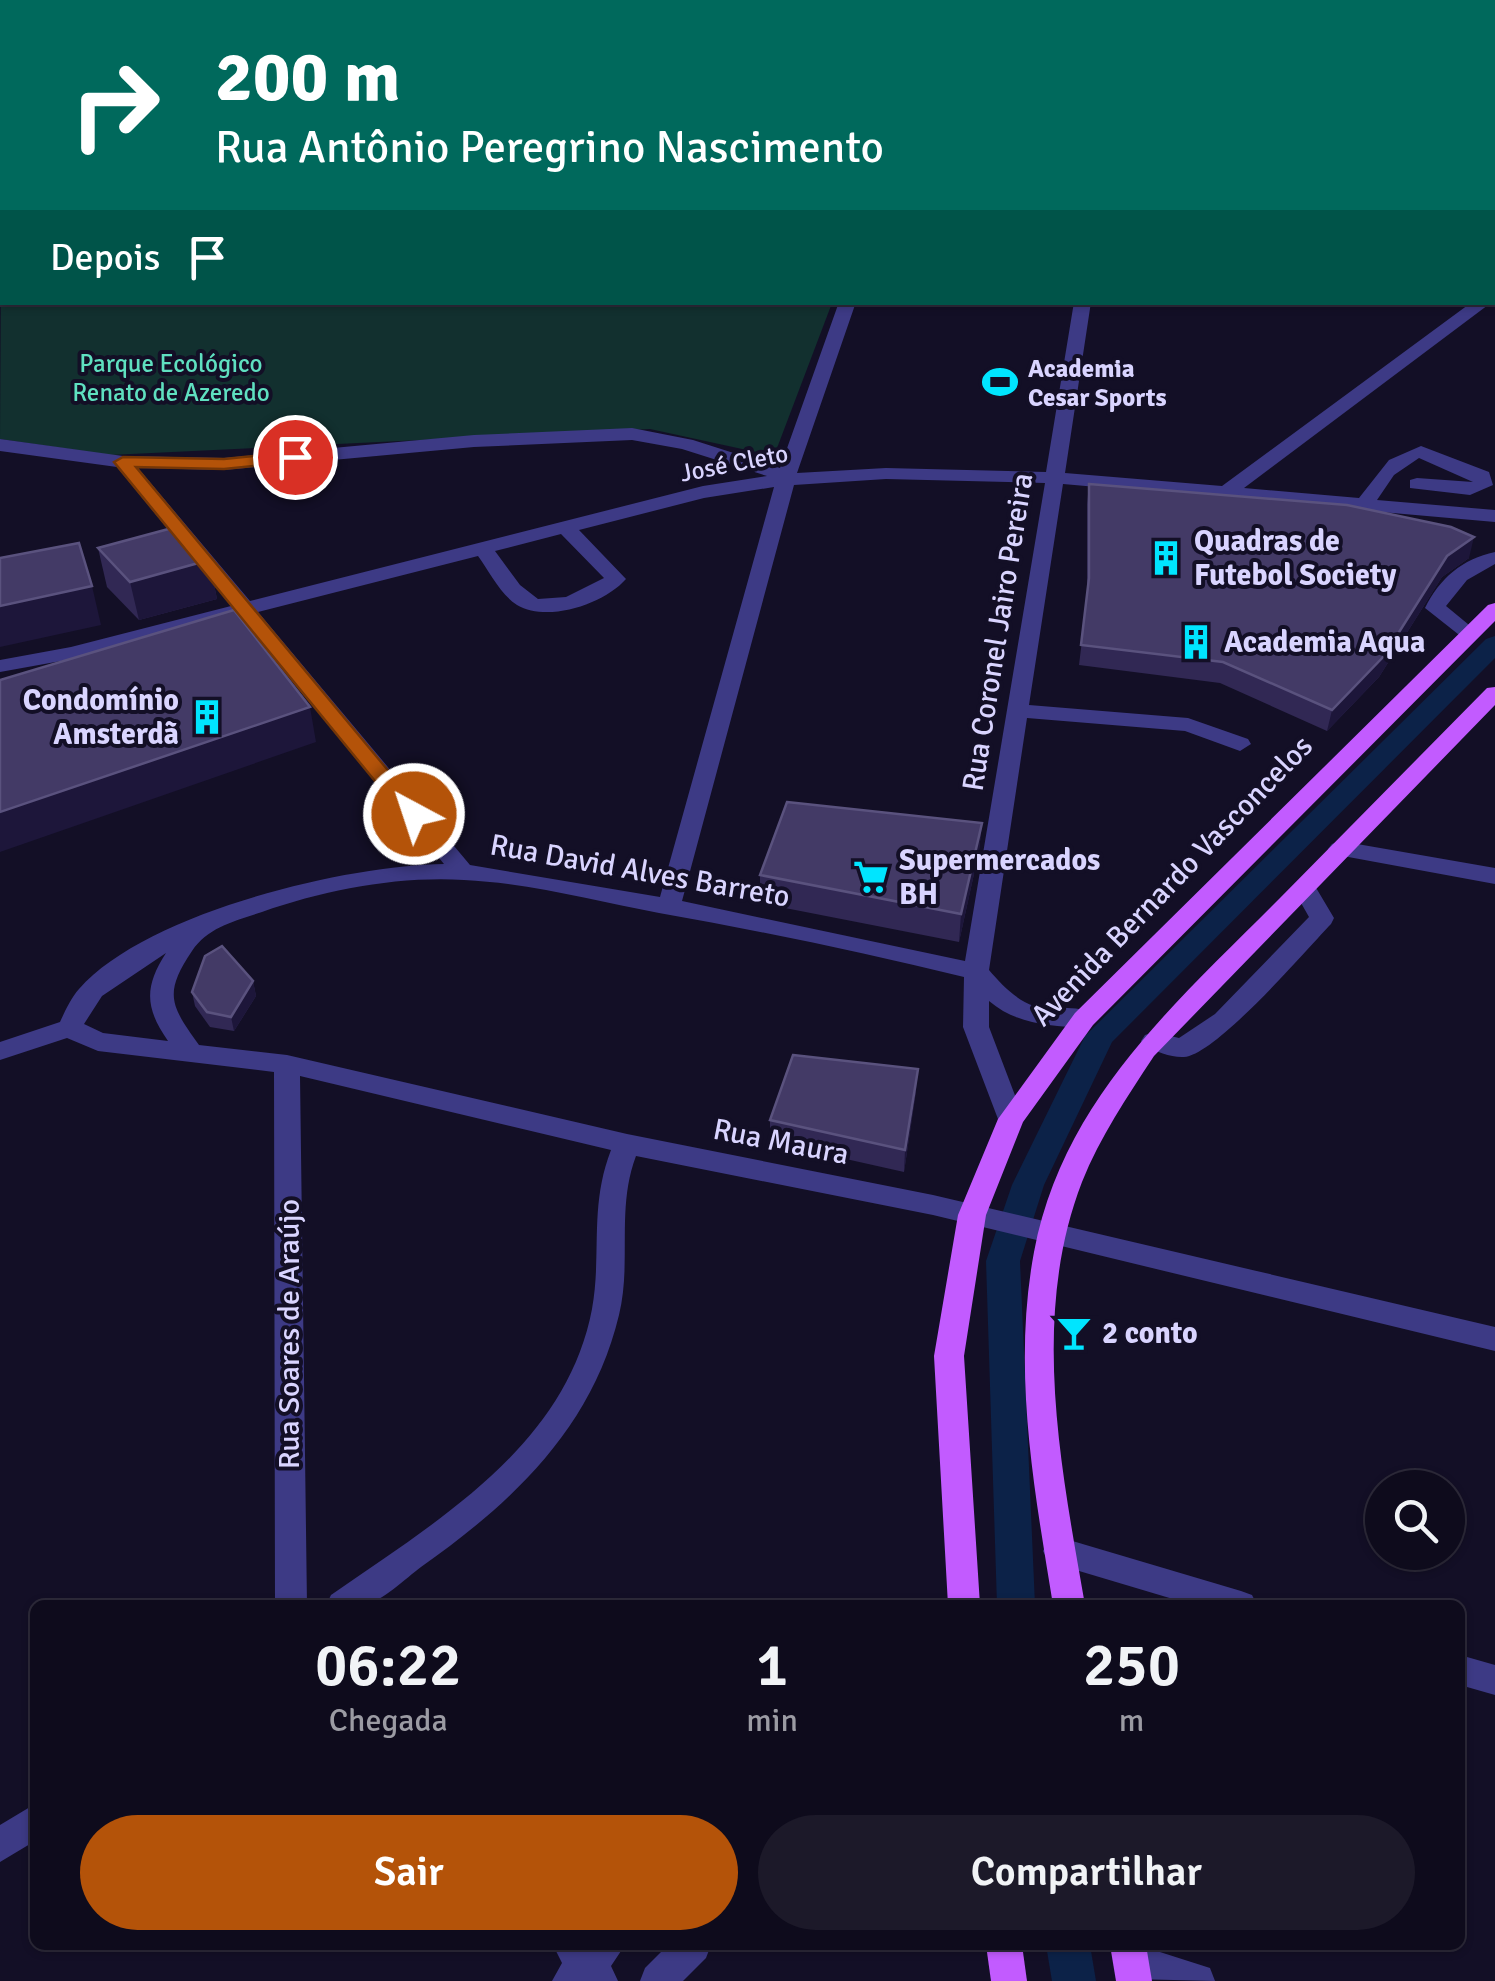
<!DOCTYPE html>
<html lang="pt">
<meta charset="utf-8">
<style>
:root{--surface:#0e0b1c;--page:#1c1929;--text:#f1f3f6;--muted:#9b9ba3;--line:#2e2b3b;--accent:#b45309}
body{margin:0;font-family:Signika,sans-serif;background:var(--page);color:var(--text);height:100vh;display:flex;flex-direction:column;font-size:38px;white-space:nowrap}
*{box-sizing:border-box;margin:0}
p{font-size:32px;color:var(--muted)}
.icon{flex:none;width:55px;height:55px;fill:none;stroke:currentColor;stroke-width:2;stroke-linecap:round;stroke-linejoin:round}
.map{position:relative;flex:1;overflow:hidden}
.sheet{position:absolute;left:30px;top:1600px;width:1435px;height:350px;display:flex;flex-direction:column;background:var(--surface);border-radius:15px;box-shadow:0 2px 8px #0004,0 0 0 2px var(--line)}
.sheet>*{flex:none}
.hud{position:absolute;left:0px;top:0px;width:1495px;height:305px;box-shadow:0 2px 8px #0004,0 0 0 2px var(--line);background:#00695c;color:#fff;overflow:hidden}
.controls{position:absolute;left:1365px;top:1470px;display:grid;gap:20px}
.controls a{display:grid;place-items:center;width:100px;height:100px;border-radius:50%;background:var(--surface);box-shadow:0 2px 8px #0004,0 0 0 2px var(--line);font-size:50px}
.pin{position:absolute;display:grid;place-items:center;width:85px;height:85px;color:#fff;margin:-42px;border:5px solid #fff;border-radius:50%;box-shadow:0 2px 10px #0007}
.me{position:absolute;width:110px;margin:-55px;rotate:320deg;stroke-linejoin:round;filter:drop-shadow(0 0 8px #0008)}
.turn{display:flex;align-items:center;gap:35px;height:210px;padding:0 50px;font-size:45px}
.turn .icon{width:130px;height:130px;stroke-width:2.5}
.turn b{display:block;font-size:70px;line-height:85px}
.then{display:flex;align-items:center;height:95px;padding:0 50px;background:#0003;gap:20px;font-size:38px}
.eta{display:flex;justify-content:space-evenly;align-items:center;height:170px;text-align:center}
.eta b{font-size:60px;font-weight:600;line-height:70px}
.button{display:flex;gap:20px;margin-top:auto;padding:20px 50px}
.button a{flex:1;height:115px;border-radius:60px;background:var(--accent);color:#fff;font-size:40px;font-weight:600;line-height:115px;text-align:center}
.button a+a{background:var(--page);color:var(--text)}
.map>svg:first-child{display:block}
</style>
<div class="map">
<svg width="1495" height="1981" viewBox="0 0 1495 1981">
<rect width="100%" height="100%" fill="#130f26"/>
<polygon fill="#12302f" points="2,94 2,302 832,303 774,456 650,429 110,455 0,439"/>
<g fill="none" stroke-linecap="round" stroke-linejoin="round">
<g fill="#0c2248" fill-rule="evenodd">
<polygon points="1495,636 1495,658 1112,1042 1044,1185 1020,1261 1035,1605 997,1605 986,1261 1012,1185 1085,1036 1486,639"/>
<polygon points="1046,1945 1090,1945 1096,1981 1052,1981"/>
</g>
<g fill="#3d3a85" fill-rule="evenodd">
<polygon points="40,0 54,0 55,2 42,2"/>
<polygon points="214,0 228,0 229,2 216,2"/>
<polygon points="385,0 406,0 407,1 384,2"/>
<polygon points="661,0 675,0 677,2 663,2"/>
<polygon points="1119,0 1133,0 1133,2 1120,2"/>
<polygon points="1307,0 1321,0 1322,2 1309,2"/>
<rect x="1492" y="49" width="3" height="8"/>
<rect x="1492" y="244" width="3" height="10"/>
<path d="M839 302H856L797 473 886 468 1046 472 1074 302H1091L1065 473 1222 486 1472 302H1492L1244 488 1359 498 1389 460 1421 446 1489 472 1493 485 1470 495 1410 488V480L1417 478 1473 482 1419 458 1394 475 1377 500 1495 510V522L1063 484 1029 705 1188 718 1248 739 1251 744 1240 751 1185 731 1027 718 989 970C1001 984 1016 1000 1034 1006 1053 1011 1085 1002 1097 1019L1084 1028C1049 1026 1016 1024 989 1001V1027L1024 1119 1020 1126H1002L998 1119 963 1027 964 977C863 952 761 931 659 913 595 901 529 883 464 880 397 876 325 890 262 912 235 921 208 927 192 951 163 994 171 1006 199 1045L287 1055 627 1134 933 1195 1495 1327V1351L933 1215 636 1156C616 1209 632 1261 619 1315 592 1428 513 1502 421 1567 406 1578 382 1602 364 1605 352 1607 338 1605 326 1605L331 1595C437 1521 566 1446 592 1309 602 1253 589 1207 611 1150L300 1076 307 1605H275L274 1072 98 1051 67 1038 0 1060V1042L60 1022C65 1011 71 998 79 989 145 913 346 865 444 864L240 616 72 659 0 672V660L71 647 231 606 117 467 0 451V439L123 456 224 458 474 435 632 428 693 440 780 468ZM632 440 682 449 767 476 703 486 250 601 138 468 224 470 474 447ZM886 479 1045 483 965 961 682 901 794 485ZM774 487 660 897 470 865 258 612 478 556C489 571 500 594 517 605 548 623 604 604 626 579L579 530 704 498ZM561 534 604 578 566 597 538 599 520 585 495 551ZM166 953C144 987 145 1008 168 1041L103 1033 84 1024 102 996Z"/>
<path d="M1495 552V564L1467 580 1446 606 1480 634 1477 638H1463L1425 608C1440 578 1462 559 1495 552Z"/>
<polygon points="1340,841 1495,868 1495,884 1332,854 1328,849 1332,844"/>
<path d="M1304 879 1312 881 1334 918 1331 924C1306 950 1216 1055 1184 1057 1172 1058 1156 1051 1145 1047L1141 1041 1145 1035 1154 1032 1179 1038 1215 1014 1309 917 1292 887Z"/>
<polygon points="1059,1537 1241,1591 1252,1595 1257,1605 1193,1605 1059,1565 1048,1561 1043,1551 1048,1541"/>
<polygon points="1460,1655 1495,1665 1495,1695 1460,1685"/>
<polygon points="35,1804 35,1841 0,1862 0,1825"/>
<polygon points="553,1945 625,1945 611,1966 618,1981 552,1981 562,1963"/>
<polygon points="668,1945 711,1945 706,1958 683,1981 640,1981 645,1968"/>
<polygon points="1126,1945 1138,1945 1210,1968 1215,1981 1131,1979 1118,1974 1113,1961 1118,1948"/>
</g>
<g fill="#c25bff" fill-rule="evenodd">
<polygon points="1495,603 1495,621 1093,1025 1023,1122 986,1215 964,1356 980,1605 948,1605 934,1356 958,1215 998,1119 1075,1013 1488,605"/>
<path d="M1495 687V705L1154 1056C1127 1097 1100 1137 1082 1182 1030 1317 1061 1467 1085 1605H1053C1034 1488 1012 1370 1034 1252 1063 1099 1176 1003 1280 898 1349 828 1418 758 1487 688Z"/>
<polygon points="986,1945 1022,1945 1027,1981 991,1981"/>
<polygon points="1110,1945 1146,1945 1152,1981 1116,1981"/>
</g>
</g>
<g fill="#312854">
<polygon points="1089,484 1469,558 1442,577 1379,677 1327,731 1220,683 1079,665 1087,599 1087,504"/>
<polygon points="98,548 209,560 217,599 139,620 107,587"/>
<polygon points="982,823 979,851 959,942 760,903 760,875"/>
<polygon points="253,981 256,996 234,1031 210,1027 195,1006 192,992"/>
<polygon points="916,1091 904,1172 770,1142 770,1120"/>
</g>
<g fill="#1d163a">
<polygon points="1474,537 1469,558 1442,577 1379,677 1327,731 1332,710 1447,556"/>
<polygon points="209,560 217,599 139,620 130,582"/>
<polygon points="92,586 101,625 0,647 0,606"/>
<polygon points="310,707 316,742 0,852 0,812"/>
<polygon points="982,823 979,851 959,942 961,914"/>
<polygon points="253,981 256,996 234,1031 231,1017"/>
<polygon points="918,1069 916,1091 904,1172 905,1150"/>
</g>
<g fill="#433a66" stroke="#5a527e" stroke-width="2.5">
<polygon points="1089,484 1347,505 1451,527 1474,537 1447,556 1384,656 1332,710 1223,662 1081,645 1089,578"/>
<polygon points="176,527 209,560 130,582 98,548"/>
<polygon points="79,543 92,586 0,606 0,558"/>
<polygon points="234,610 310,707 0,812 0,680"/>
<polygon points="787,802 982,823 961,914 760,875"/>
<polygon points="222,946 253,981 231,1017 207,1012 192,992 205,956"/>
<polygon points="793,1055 918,1069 905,1150 770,1120"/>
</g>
<polygon fill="#b45309" stroke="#753606" stroke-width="2.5" points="295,452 304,457 301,461 224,469 136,467 421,810 421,819 406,819 114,462 123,457 224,459"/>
<defs>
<symbol id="stadium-bare" viewBox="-9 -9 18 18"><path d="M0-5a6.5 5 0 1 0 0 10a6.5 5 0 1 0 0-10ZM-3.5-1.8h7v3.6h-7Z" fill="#00e5ff" stroke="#130f26" stroke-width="2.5" paint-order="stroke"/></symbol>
<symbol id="building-bare" viewBox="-9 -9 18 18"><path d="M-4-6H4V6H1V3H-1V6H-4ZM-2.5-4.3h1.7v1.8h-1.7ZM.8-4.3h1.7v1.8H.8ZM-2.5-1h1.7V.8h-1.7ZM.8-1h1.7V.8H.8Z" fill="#00e5ff" stroke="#130f26" stroke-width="2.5" paint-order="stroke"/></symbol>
<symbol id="supermarket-bare" viewBox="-9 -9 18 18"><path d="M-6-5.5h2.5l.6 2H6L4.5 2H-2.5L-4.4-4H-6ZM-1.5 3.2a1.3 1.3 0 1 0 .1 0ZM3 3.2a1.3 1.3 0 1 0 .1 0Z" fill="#00e5ff" stroke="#130f26" stroke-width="2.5" paint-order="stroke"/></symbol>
<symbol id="bar-bare" viewBox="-9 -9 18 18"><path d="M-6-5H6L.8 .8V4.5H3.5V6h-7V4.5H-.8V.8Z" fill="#00e5ff" stroke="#130f26" stroke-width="2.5" paint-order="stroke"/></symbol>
</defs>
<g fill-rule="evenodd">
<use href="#stadium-bare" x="975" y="357" width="50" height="50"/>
<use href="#building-bare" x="1141" y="533" width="50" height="50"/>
<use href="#building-bare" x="1171" y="617" width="50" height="50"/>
<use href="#building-bare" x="182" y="692" width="50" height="50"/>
<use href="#supermarket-bare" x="846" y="852" width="50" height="50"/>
<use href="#bar-bare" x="1049" y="1308" width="50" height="50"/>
</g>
<g text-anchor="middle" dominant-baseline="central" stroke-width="8" stroke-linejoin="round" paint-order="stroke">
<g font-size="25" fill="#5fe0c0" stroke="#130f26">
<text x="171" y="363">Parque Ecológico<tspan x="171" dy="29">Renato de Azeredo</tspan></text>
</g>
<g font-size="25" font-weight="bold" fill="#d9d4ff" stroke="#130f26" text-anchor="start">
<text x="1028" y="368">Academia<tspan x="1028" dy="29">Cesar Sports</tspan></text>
</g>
<g font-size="25" fill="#d9d4ff" stroke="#130f26">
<text transform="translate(734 463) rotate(-11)">José Cleto</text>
</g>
<g font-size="30" font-weight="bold" fill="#d9d4ff" stroke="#130f26" text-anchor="start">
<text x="1194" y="541">Quadras de<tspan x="1194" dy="34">Futebol Society</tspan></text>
<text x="1224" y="642">Academia Aqua</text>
<text x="179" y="700" text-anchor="end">Condomínio<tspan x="179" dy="34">Amsterdã</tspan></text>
<text x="899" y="860">Supermercados<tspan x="899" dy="34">BH</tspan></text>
<text x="1102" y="1333">2 conto</text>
</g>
<g font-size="30" fill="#d9d4ff" stroke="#130f26">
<text transform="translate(998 632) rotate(-81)">Rua Coronel Jairo Pereira</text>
<text transform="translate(640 871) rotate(10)">Rua David Alves Barreto</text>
<text transform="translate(1172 881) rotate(-46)">Avenida Bernardo Vasconcelos</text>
<text transform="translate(781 1142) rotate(11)">Rua Maura</text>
<text transform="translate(289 1334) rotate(-90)">Rua Soares de Araújo</text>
</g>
</g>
</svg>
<div class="controls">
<a><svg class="icon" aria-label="search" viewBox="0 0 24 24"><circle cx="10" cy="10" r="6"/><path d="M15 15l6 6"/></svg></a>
</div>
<div class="pin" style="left:295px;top:457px;background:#d93025"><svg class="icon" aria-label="arrive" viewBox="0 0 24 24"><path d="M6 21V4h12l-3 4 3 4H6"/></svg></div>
<svg class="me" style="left:414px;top:814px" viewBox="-20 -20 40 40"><circle r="17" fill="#b45309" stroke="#fff" stroke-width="3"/><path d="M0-11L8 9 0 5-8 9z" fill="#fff"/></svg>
<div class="hud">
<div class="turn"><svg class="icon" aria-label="right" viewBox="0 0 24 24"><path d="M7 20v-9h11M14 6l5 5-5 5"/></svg><div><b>200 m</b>Rua Antônio Peregrino Nascimento</div></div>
<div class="then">Depois<svg class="icon" aria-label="arrive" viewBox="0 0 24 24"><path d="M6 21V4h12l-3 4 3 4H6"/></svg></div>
</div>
<section class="sheet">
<div class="eta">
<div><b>06:22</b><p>Chegada</p></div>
<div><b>1</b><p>min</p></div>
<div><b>250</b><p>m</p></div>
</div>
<div class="button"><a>Sair</a><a>Compartilhar</a></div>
</section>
</div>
